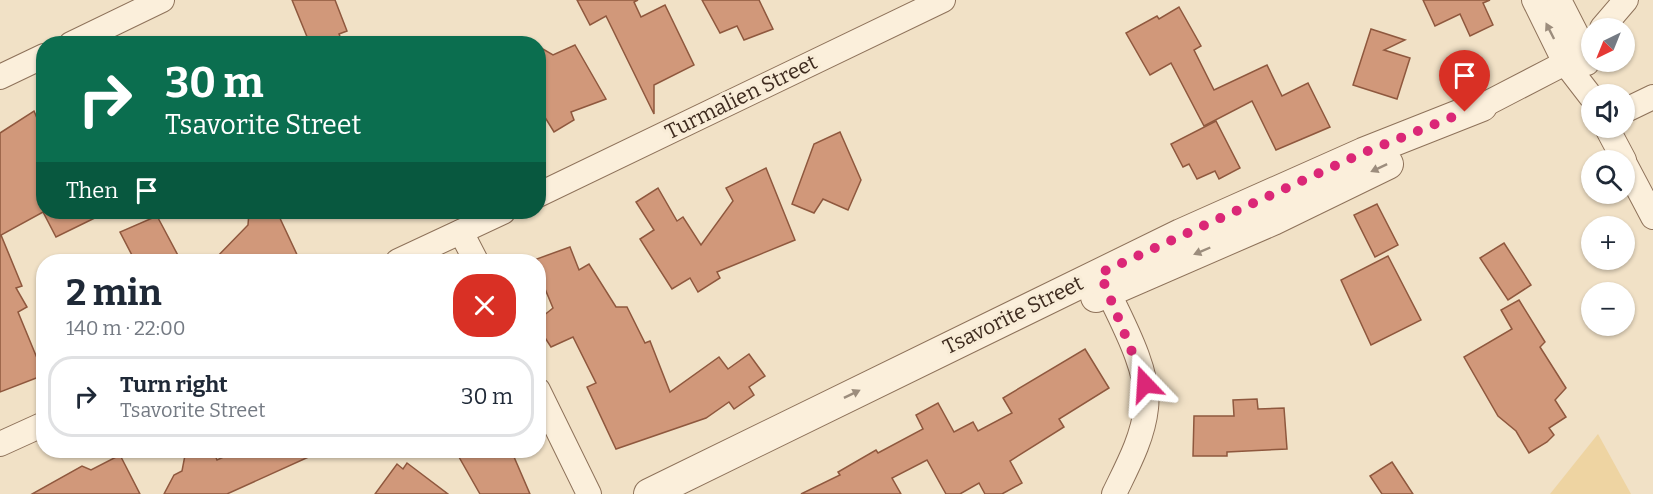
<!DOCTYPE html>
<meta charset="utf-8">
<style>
:root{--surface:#fff;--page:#f2f2f3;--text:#1f2937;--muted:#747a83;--line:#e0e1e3}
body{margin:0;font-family:Bitter,serif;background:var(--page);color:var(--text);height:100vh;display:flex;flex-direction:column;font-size:22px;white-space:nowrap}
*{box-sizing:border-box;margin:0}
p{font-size:20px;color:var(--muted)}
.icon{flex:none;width:33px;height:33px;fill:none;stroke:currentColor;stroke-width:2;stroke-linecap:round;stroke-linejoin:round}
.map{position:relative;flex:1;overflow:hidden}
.panel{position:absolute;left:36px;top:254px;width:510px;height:204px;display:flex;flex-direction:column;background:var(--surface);border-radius:24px;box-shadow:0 2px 4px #0004}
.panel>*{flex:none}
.hud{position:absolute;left:36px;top:36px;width:510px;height:183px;border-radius:24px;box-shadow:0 2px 4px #0004;background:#0b6e4f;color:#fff;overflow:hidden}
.needle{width:39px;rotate:223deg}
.buttons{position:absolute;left:1581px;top:18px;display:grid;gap:12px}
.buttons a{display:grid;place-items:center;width:54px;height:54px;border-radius:50%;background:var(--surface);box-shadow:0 2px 4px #0004;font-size:30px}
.pin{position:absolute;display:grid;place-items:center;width:51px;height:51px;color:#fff;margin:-62px -26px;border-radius:50% 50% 50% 0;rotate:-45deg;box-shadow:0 0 6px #0007}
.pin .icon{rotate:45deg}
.me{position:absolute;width:66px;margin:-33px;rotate:340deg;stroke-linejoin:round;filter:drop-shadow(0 0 4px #0008)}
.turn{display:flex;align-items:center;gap:21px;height:126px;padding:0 30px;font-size:27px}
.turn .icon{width:78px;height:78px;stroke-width:2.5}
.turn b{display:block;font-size:42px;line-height:51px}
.then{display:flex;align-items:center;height:57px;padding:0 30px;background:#0003;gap:12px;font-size:22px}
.round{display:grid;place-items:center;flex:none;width:63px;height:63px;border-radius:24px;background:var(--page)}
.summary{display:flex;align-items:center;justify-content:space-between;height:102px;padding:0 30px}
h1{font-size:36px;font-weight:700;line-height:45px}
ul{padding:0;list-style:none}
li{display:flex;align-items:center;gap:18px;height:81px;margin:0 12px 9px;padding:0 18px;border:3px solid var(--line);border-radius:24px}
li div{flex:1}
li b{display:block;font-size:22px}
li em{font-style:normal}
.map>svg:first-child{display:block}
</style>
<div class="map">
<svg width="1653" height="494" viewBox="0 0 1653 494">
<rect width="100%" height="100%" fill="#f1e1c6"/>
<polygon fill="#eed4a2" points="1598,434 1631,494 1550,494"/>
<g fill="#d1987a" stroke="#8f583e" stroke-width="1.5">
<polygon points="292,0 335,0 347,31 339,34 343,44 310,44"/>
<polygon points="577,0 638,0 634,2 641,17 665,5 694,65 654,85 654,114 606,16 590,25"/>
<polygon points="702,0 759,0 773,29 744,40 737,26 720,33"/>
<polygon points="1423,0 1490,0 1483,3 1493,25 1470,36 1460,14 1435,26"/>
<polygon points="1179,7 1201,46 1194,50 1214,90 1267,65 1282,96 1308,83 1330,127 1276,150 1252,101 1204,126 1171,63 1150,75 1126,33 1157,16 1159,19"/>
<polygon points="1371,29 1405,40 1384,50 1410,58 1397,99 1353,85"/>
<polygon points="575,45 606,99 571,112 574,120 554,132 538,106 538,46 553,55"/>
<polygon points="34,111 44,135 44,212 107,212 56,237 43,212 1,235 22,286 16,288 27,307 18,312 44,375 0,392 0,133"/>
<polygon points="1216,121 1240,168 1219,179 1215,171 1197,179 1189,164 1183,167 1171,144"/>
<polygon points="840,132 861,180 848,210 823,199 814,213 792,204 814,144"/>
<polygon points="766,168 795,240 717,272 720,278 698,292 690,278 672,289 640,239 654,230 636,202 658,188 677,221 683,217 701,245 733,201 726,188"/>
<polygon points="1377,204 1398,245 1375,257 1354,215"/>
<polygon points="249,212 277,212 300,261 213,261 248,225"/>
<polygon points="157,216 181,261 135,261 120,232"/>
<polygon points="1504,243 1531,285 1508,300 1480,258"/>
<polygon points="570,247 579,270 589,264 616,307 627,307 645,343 650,341 670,392 719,357 728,369 749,354 765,376 749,387 754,395 734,409 729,402 706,418 616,449 587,387 596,383 573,337 551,347 538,327 538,320 553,308 538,272 538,261 534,260"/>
<polygon points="1388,256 1421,320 1371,345 1341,280"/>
<polygon points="1519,300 1545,342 1540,347 1566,388 1555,400 1566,417 1549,428 1554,435 1547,442 1529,453 1516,431 1498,416 1464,357 1512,329 1501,310"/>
<polygon points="1085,349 1109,388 1059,419 1064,427 1010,461 1022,483 1002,494 985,494 979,483 960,494 946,494 927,460 892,478 901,494 801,494 840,475 838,472 876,450 878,453 923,429 916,415 938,403 954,432 973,422 978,431 1012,413 1003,398"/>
<polygon points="1257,399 1258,409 1284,408 1287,449 1227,452 1227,456 1193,456 1194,416 1234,416 1233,400"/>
<polygon points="186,450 213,450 217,460 239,450 324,450 227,494 164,494 174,475 182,471"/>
<polygon points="455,450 511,450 530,494 480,494"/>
<polygon points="120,455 140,494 32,494 82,466 91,470"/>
<polygon points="1392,462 1413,494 1382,494 1370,476"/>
<polygon points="407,463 448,494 375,494 397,464 403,469"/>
</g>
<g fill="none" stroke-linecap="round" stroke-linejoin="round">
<defs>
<g id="minor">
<polyline points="1534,0 1565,63 1592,98"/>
<polyline points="1559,0 1584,49 1587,63"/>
<polyline points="1602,28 1626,0"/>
<polyline points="71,44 162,0"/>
<polyline points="0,77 44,56"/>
<polyline points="1482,106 1565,63 1592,41"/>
<polyline points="1624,111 1653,97"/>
<polyline points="1607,128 1624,160"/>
<polyline points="1624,162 1653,217"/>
<polyline points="538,195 943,0"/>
<polyline points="461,232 476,261"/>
<polyline points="398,261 503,212"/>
<path d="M1100 275C1116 311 1151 369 1146 408 1143 438 1127 467 1114 494"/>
<polyline points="538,390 589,494"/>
<polyline points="0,444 44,424"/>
</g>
<g id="tertiary">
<polyline points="1096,297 1273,220 1388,164"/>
<polyline points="649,494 1181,234 1363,153 1482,106"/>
</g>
</defs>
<use href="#minor" stroke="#8e725a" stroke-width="26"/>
<use href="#tertiary" stroke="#8e725a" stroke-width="32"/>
<use href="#minor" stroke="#fbefdb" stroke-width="24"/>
<use href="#tertiary" stroke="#fbefdb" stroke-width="30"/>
</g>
<defs><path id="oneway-solid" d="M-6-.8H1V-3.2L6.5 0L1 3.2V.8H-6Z" transform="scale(1.5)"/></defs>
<g fill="#9c8d7d">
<use href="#oneway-solid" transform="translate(1550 31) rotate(-117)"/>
<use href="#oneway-solid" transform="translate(1379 168) rotate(155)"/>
<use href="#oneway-solid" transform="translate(1202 251) rotate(157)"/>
<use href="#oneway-solid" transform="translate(852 394) rotate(-26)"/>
</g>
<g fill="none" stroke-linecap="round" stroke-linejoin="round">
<polyline stroke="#db2777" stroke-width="10" stroke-dasharray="0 18" points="1145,384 1100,273 1363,153 1465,112"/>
</g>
<g text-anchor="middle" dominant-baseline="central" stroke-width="6" stroke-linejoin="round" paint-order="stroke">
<g font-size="21" fill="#3e2b1f" stroke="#f8ecd7">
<text transform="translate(741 97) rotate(-26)">Turmalien Street</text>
<text transform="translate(1013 315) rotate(-26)">Tsavorite Street</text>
</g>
</g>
</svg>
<div class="buttons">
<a><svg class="needle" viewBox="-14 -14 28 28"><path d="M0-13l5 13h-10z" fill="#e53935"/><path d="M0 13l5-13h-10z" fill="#747a83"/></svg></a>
<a><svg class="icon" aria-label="sound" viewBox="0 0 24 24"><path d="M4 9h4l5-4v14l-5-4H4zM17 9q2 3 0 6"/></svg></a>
<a><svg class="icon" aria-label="search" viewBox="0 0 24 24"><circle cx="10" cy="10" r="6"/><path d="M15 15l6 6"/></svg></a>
<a>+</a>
<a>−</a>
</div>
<div class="pin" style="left:1465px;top:112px;background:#d93025"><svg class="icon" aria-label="arrive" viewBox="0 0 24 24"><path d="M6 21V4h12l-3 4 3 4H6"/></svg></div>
<svg class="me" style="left:1145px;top:384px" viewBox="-20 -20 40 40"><path d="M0-17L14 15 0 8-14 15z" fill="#db2777" stroke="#fff" stroke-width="4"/></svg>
<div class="hud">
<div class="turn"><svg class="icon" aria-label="right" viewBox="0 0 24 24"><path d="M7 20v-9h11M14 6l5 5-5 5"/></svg><div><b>30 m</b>Tsavorite Street</div></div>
<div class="then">Then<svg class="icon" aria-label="arrive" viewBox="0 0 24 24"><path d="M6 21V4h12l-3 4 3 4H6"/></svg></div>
</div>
<section class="panel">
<div class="summary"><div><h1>2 min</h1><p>140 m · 22:00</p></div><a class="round" style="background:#d93025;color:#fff"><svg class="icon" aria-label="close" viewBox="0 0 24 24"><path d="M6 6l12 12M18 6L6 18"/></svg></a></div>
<ul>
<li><svg class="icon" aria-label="right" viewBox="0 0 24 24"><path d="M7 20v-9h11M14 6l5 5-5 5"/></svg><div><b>Turn right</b><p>Tsavorite Street</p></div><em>30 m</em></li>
</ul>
</section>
</div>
